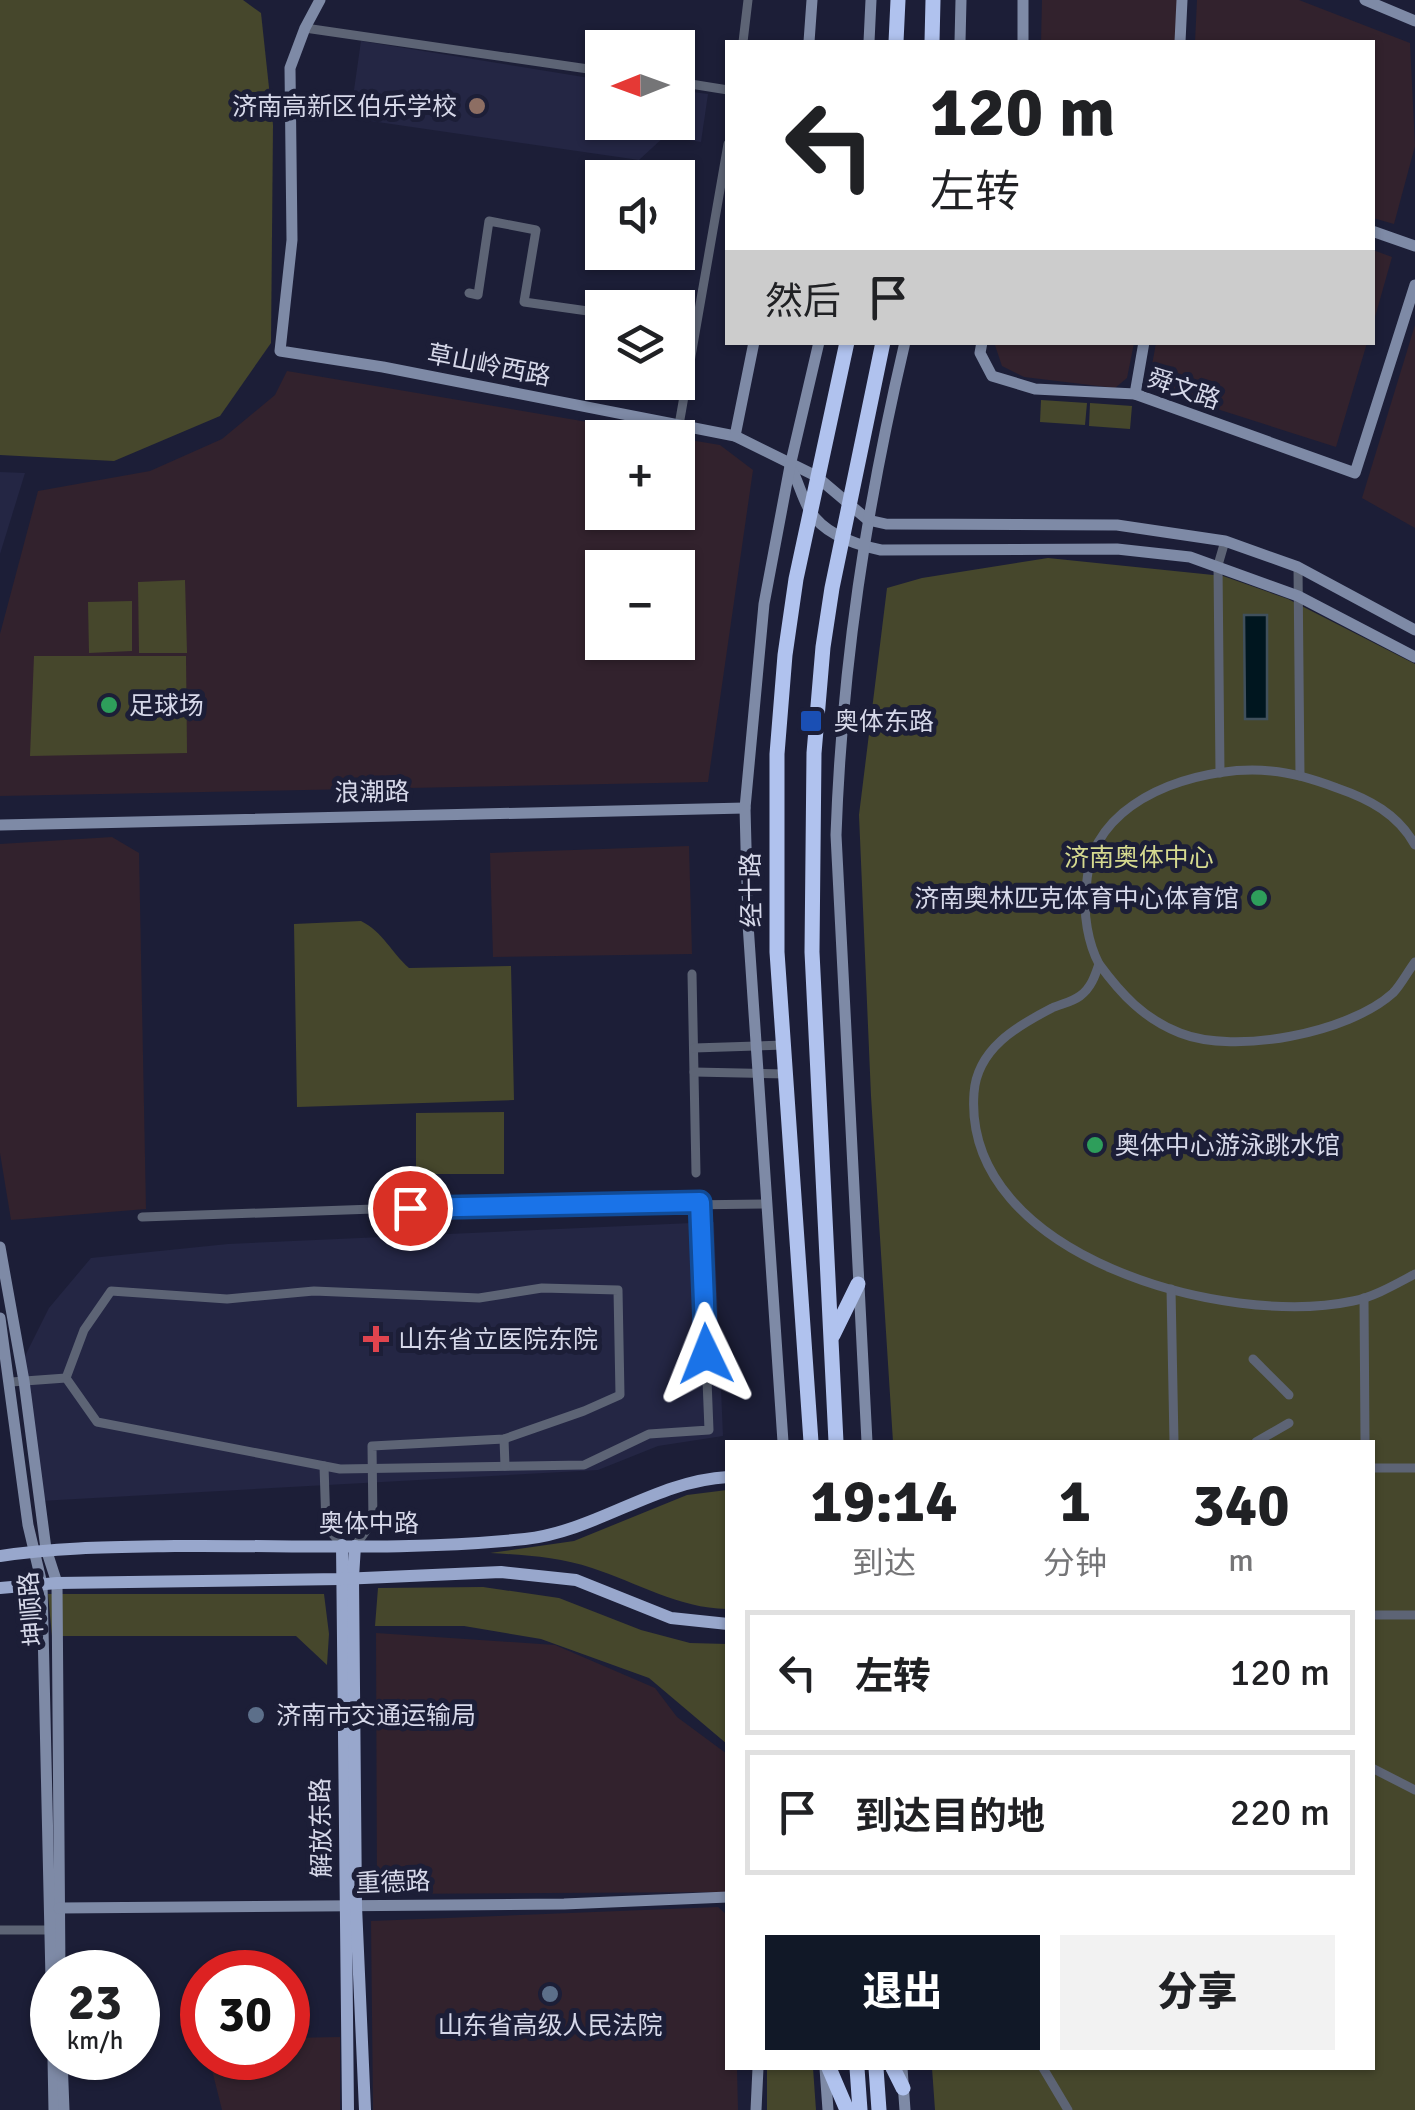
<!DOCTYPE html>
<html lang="zh">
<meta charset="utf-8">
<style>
:root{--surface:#fff;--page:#f2f2f2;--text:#202124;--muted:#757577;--line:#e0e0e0;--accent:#111827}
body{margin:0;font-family:Signika,"Noto Sans SC",sans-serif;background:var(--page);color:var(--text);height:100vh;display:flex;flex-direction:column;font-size:38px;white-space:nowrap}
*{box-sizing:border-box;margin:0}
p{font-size:32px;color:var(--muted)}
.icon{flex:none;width:55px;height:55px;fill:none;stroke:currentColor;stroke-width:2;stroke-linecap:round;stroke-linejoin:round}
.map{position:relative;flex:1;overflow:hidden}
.sheet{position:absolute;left:725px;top:1440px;width:650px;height:630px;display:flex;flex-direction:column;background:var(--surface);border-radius:0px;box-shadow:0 2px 8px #0004}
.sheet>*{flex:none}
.top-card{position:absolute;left:725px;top:40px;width:650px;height:305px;border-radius:0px;box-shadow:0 2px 8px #0004;background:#fff;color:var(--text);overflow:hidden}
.needle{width:65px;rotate:269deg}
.fabs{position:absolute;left:585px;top:30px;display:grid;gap:20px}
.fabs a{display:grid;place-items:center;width:110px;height:110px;border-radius:0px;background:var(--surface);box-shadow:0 2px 8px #0004;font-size:50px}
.speed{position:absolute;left:30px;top:1950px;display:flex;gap:20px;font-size:50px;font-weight:700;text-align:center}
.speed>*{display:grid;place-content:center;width:130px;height:130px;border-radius:50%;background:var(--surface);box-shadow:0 2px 8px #0004;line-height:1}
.speed small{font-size:25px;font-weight:400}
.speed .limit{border:15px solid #d22;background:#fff;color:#111}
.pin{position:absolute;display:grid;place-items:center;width:85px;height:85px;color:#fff;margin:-42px;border:5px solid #fff;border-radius:50%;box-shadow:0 2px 10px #0007}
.me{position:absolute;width:110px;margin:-55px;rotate:358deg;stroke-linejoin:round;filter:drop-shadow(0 0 8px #0008)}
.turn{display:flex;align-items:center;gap:35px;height:210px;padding:0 40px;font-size:45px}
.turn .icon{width:130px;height:130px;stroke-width:2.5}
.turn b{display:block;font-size:70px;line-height:85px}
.then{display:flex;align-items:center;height:95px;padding:0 40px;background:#0003;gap:20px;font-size:38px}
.eta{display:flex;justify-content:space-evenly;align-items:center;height:170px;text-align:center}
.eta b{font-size:60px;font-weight:800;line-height:70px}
.button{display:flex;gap:20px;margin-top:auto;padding:20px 40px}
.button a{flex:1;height:115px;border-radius:0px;background:var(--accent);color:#fff;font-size:40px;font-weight:800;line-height:115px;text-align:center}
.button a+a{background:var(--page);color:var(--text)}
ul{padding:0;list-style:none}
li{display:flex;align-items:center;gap:30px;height:125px;margin:0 20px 15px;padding:0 20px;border:5px solid var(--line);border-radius:0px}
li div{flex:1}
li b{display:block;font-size:38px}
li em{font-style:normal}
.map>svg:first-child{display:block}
</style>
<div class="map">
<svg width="1415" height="2110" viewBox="0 0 1415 2110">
<rect width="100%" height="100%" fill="#1c1e37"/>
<g fill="#32222d" fill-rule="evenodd">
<polygon points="1042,0 1179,0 1178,42 1041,42"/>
<polygon points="1197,0 1299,0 1410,43 1415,146 1394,224 1373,218 1372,42 1195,42"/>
<polygon points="1373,250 1392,257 1373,324 1372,250"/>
<polygon points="1415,325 1415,528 1362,498"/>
<polygon points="994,342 1134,343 1127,378 1115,388 1024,377 1002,366"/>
<polygon points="1156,343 1156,342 1367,343 1336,447 1148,387"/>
<path d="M287 371 676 437 602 438V512H678V438L720 445 753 470 708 782 0 796V634L38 491 150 471 222 439 275 395ZM602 568H678V642H602Z"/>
<polygon points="112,837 139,853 146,1209 11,1220 0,1153 0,844"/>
<polygon points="689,846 692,954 493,957 490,853"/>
<polygon points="376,1633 555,1645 655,1688 677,1717 727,1754 727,1892 377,1894"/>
<polygon points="718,1907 727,1915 728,2068 737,2068 738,2110 373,2110 371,1921"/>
<polygon points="340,2037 340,2110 222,2110 209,2058 288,2058 288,2038"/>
</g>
<g fill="#242644">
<polygon points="361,41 602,80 602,122 678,122 678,90 708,94 701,142 665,136 639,160 350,118"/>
<polygon points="0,472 25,473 0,554"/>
<polygon points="714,1222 723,1436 658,1446 598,1470 40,1501 18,1370 49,1308 91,1258 228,1244"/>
</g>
<g fill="#46472c">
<polygon points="0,0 243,0 261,13 273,125 271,343 220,416 114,461 0,455"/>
<polygon points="1041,400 1087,403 1085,425 1040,422"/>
<polygon points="1090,403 1132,406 1130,429 1089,426"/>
<polygon points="1048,558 1223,576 1288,599 1415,664 1415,2110 935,2110 932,2068 1372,2068 1372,1442 893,1442 871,1096 859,815 887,588 922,578"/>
<polygon points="185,580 187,653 139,653 138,582"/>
<polygon points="132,601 132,651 89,653 88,602"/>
<polygon points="34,656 186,656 187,753 30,756"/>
<path d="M361 921C383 932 391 952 409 968L511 966 514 1100 297 1107 294 924Z"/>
<polygon points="504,1112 504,1174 416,1174 416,1113"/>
<path d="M727 1490V1609C678 1608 638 1583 592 1568 559 1557 524 1555 490 1553L574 1541 687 1495Z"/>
<polygon points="483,1587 559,1598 641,1630 690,1643 727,1644 727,1744 649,1678 541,1639 464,1626 375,1626 378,1588"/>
<polygon points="48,1594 324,1594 329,1634 327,1665 296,1636 52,1636"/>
<polygon points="767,2068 813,2068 816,2110 767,2110"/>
</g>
<polygon fill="#00161f" stroke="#40505c" stroke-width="2.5" points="1244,615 1267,615 1267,719 1245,719"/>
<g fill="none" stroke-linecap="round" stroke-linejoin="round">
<g stroke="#5d6475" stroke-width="9">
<polyline points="305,28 602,71"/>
<polyline points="743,42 748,0"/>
<polyline points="678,82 728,90"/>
<polyline points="469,293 478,295 489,221 536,230 524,302 602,313"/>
<polyline points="602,329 602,339"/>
<polyline points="679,425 728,144"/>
<polyline points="1298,567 1300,776"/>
<polyline points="1220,773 1218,565 1225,541"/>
<path d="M1415 845C1398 814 1369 799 1337 788 1316 780 1294 773 1271 771 1209 765 1119 790 1093 853 1088 864 1087 878 1086 890 1083 914 1088 943 1099 964 1095 976 1091 988 1080 996 1072 1002 1061 1004 1052 1008 1017 1026 977 1049 974 1093 962 1257 1227 1328 1353 1301 1374 1297 1396 1284 1415 1274"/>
<path d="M1099 964C1121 994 1144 1019 1180 1033 1235 1055 1349 1033 1393 993 1401 985 1408 971 1415 962"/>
<polyline points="692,974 696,1173"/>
<polyline points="694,1048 784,1045"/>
<polyline points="694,1072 786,1074"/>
<polyline points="142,1217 374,1209 767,1204"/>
<polyline points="1171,1289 1174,1442"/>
<polyline points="1364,1298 1365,1442"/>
<polyline points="1253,1359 1289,1395"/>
<polyline points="66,1378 84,1330 111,1291 227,1299 314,1291 479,1298 542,1288 618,1290 620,1395 584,1411 504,1439 372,1446 373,1521 355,1546"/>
<polyline points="11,1382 66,1378 97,1422 340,1469 584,1465 649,1434 709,1430 700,1203"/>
<polyline points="504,1439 505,1466"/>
<polyline points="1256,1442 1289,1423"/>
<polyline points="324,1466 326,1526 342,1545"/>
<polyline points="1372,1468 1415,1468"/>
<polyline points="1372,1615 1415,1615"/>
<polyline points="1372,1768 1415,1790"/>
<polyline points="0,1930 52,1930"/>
<polyline points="1043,2068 1068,2110"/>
</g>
<g stroke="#7e8aa6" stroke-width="11">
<polyline points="320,0 305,28 290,68 292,240 280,351 383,367 735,436 816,476 868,520 886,524 1117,525 1225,541 1298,567 1415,630"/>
<polyline points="1365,0 1415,21"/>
<polyline points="809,42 812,0"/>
<polyline points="869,42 871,0"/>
<polyline points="960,42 961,0"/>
<polyline points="1023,42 1023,0"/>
<polyline points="1180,42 1182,0"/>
<polyline points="1372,231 1415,246"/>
<polyline points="982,342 980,353 992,376 1035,389 1135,394 1355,473 1415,285"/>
<polyline points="1135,394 1144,342"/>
<polyline points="735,436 754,342"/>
<path d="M790 466C798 480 802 498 810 511 824 534 857 545 881 550L1117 549 1190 557 1298 596 1415 657"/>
<polyline points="0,825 745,808"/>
<polyline points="0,1247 24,1381 46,1549 57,1583 60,1972"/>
<polyline points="0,1318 28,1525 42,1584 52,2023"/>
<polyline points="783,1442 748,924 745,808 764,604 790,466 819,342"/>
<path d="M867 1442 836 835C842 665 866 508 905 342"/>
<polyline points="59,1908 564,1904 728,1897"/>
<polyline points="53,2058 54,2110"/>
<polyline points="62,2058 64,2110"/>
<polyline points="825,2068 828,2110"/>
<polyline points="902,2068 905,2110"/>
<polyline points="756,2110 758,2068"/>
</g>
<g stroke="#98a7cc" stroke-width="12">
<polyline points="342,1545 348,2110"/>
<polyline points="355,1546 353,1577 356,1906 365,2110"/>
<path d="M0 1556C58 1547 116 1547 175 1546 292 1545 409 1551 525 1539 597 1531 655 1481 728 1477"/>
<polyline points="0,1588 57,1583 341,1579 501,1572 576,1580 671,1618 728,1624"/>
</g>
<g stroke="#b0c2ee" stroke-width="15">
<polyline points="896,42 898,0"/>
<polyline points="932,42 933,0"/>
<polyline points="833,1335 858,1284"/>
<polyline points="811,1442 777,952 777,754 785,655 796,579 847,342"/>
<polyline points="836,1442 812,952 814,753 823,647 832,588 883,342"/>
<polyline points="829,2068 847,2110"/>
<polyline points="857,2068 860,2110"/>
<polyline points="876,2068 879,2110"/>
<polyline points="893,2068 903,2088"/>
</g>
</g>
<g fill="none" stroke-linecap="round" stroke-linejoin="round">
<defs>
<polyline id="route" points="410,1208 700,1202 706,1354"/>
</defs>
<use href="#route" stroke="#114b97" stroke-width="25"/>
<use href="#route" stroke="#1a73e8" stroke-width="18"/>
</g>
<circle fill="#8d6e63" stroke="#1c1e37" stroke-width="4" cx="477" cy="106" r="10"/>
<g fill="#2e9e5b" stroke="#1c1e37" stroke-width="4">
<circle cx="109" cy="705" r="10"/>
<circle cx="1259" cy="898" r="10"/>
<circle cx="1095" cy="1145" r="10"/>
</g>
<rect fill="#1a4fb4" stroke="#1c1e37" stroke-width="4" x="799" y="709" width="24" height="24" rx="5"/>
<path fill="#e0444e" stroke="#1c1e37" stroke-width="4" d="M371 1324h10v10h10v10h-10v10h-10v-10h-10v-10h10z"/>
<g fill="#5c6f8a" stroke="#1c1e37" stroke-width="4">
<circle cx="256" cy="1715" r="10"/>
<circle cx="550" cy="1994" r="10"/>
</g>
<g text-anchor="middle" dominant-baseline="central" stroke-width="10" stroke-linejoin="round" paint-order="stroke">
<g font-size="25" fill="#d6d8e9" stroke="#1c1e37" text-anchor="start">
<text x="457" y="106" text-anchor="end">济南高新区伯乐学校</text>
<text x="129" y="705">足球场</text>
<text x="834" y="721">奥体东路</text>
<text x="1239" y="898" text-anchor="end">济南奥林匹克体育中心体育馆</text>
<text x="1115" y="1145">奥体中心游泳跳水馆</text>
<text x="398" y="1339">山东省立医院东院</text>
<text x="276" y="1715">济南市交通运输局</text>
<text x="550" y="2025" text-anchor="middle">山东省高级人民法院</text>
</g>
<g font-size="25" fill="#d6d8e9" stroke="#1c1e37">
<text transform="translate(489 365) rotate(11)">草山岭西路</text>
<text transform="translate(1184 389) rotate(19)">舜文路</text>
<text transform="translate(372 792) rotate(-1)">浪潮路</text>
<text transform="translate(751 890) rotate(-91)">经十路</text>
<text x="369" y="1523">奥体中路</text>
<text transform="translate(31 1609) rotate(-95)">坤顺路</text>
<text transform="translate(321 1828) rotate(-91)">解放东路</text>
<text transform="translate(393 1882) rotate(-2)">重德路</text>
</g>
<g font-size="25" fill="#d5d98f" stroke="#1c1e37">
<text x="1139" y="857">济南奥体中心</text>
</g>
</g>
</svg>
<div class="fabs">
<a><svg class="needle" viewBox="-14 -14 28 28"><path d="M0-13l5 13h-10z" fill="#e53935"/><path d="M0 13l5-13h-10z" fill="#757577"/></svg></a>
<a><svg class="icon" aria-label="sound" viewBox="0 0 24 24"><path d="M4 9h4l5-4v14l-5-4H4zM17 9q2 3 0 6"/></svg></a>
<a><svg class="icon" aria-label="layers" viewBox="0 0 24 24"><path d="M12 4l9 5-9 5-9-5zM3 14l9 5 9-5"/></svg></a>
<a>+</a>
<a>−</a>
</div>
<div class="speed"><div>23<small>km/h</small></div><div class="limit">30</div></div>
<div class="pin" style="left:410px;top:1208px;background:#d93025"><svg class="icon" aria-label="arrive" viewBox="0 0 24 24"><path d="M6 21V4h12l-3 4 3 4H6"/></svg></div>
<svg class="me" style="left:706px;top:1354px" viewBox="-20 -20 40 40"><path d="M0-17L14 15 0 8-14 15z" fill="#1a73e8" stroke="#fff" stroke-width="4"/></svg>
<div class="top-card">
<div class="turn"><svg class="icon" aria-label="left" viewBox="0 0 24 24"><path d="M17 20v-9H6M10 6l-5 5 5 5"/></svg><div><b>120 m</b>左转</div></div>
<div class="then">然后<svg class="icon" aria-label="arrive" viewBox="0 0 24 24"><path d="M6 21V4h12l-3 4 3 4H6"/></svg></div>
</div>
<section class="sheet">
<div class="eta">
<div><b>19:14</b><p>到达</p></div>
<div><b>1</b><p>分钟</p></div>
<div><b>340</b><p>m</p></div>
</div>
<ul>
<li><svg class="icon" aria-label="left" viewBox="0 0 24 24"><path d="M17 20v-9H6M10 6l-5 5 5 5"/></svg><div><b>左转</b></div><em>120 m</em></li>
<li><svg class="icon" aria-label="arrive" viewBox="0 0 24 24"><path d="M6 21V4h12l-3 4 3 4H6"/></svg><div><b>到达目的地</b></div><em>220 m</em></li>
</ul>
<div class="button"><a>退出</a><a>分享</a></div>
</section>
</div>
